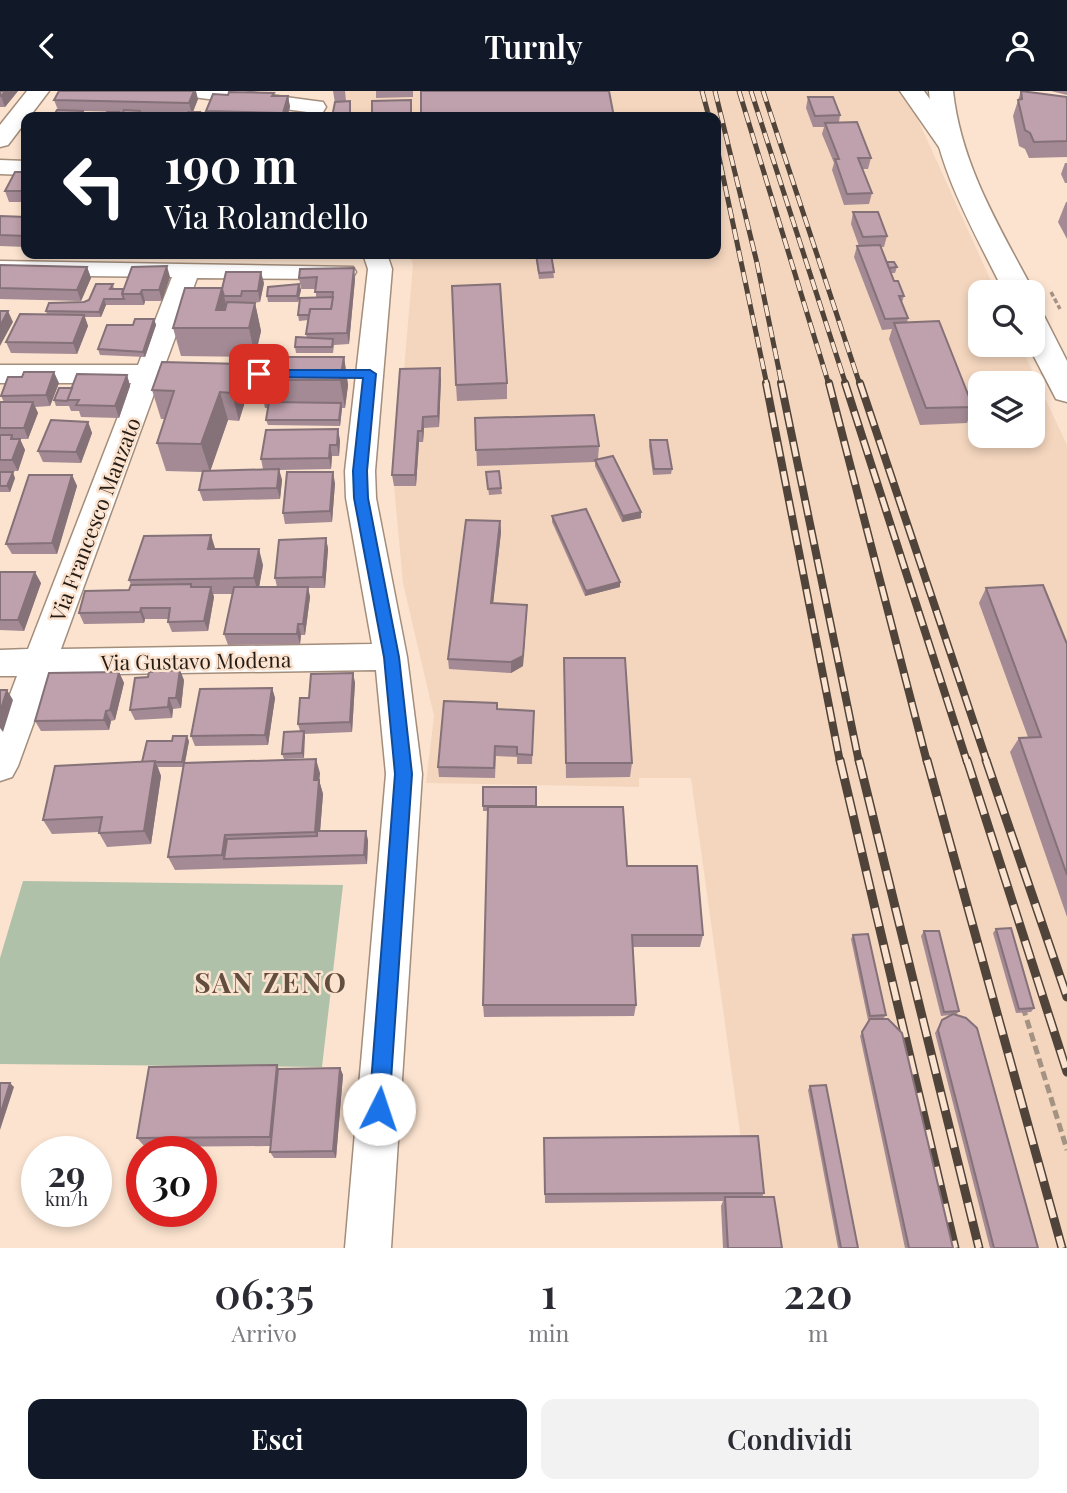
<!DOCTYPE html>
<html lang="it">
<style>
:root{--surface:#fff;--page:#f2f2f3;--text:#2b2b33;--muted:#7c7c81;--accent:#111827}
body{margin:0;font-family:"Playfair Display",serif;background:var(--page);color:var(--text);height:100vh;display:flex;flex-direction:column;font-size:26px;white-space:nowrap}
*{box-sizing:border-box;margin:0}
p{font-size:23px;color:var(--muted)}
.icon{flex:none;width:38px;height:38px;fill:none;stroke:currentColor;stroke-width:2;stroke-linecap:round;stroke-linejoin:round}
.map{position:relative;height:1157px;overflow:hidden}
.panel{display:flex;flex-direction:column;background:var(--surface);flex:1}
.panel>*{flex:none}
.banner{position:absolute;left:21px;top:21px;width:700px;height:147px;border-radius:14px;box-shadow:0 4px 10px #0003;background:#111827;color:#fff;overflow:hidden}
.tools{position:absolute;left:968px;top:189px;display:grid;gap:14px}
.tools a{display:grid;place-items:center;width:77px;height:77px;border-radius:14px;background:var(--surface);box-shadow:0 4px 10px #0003;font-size:35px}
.speed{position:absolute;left:21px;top:1045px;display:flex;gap:14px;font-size:35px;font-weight:700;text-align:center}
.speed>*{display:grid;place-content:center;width:91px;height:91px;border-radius:50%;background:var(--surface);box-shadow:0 4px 10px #0003;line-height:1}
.speed small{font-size:18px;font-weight:400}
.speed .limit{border:10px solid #d22;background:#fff;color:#111}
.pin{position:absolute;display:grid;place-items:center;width:60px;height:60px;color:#fff;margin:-30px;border-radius:14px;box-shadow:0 4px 10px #0006}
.me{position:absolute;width:77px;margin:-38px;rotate:4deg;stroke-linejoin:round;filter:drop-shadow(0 0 5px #0008)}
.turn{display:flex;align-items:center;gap:24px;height:147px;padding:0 28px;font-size:32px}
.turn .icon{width:91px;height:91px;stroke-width:2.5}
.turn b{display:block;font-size:49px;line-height:60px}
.eta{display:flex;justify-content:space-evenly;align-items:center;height:119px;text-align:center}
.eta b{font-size:42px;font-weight:600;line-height:49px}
.primary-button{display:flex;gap:14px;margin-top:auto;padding:14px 28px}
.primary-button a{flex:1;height:80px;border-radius:14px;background:var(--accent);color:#fff;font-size:28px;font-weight:600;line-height:80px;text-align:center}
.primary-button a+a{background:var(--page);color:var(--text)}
header{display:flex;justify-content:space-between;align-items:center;height:91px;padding:0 28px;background:var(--accent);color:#fff;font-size:32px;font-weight:600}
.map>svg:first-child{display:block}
</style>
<header><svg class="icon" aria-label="back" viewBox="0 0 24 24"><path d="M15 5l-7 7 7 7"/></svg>Turnly<svg class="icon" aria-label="person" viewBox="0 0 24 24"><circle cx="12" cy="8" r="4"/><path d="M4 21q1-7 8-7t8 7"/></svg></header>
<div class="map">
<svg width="1067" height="1157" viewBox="0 0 1067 1157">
<rect width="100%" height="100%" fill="#fbe3cf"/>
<path fill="#f4d6be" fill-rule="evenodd" d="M337 0H905L996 201H980V254H1020L1067 354V1157H756L691 687H639V696L426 692 434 625 403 492 394 395 413 174 410 163H716V26H334ZM980 292H1032V345H980Z"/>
<polygon fill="#afc2a9" points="23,790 343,794 322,976 0,973 0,867"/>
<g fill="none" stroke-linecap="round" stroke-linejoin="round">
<defs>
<g id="street">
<polygon points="27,0 49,0 8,54 0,56 0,34"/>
<polygon points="182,0 242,0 315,10 323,11 326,16 323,21 315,22 193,6 186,4"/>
<polygon points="0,69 26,70 26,84 0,83"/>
<polygon points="363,163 387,163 392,178 375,380 376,407 407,566 422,683 391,1157 345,1157 386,683 376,579 51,584 18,675 12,686 0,690 0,630 17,585 0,585 0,559 28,558 131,292 0,292 0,274 138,274 172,186 0,184 0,170 353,176 356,181 353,186 344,188 197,187 165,274 306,274 316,277 320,283 316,289 306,292 158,292 61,558 372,553 346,407 345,380 368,178"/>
</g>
<polygon id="secondary" points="900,0 924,0 963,54 959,59 950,62 941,59"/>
<g id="primary">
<path d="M929 0H953C961 74 1000 137 1034 201L1032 203 1004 201C972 136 934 73 929 0Z"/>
<polygon points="1032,221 1043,223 1067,270 1067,311 1056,308 1028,254 1032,254"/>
</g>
</defs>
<use href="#street" stroke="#a38d7b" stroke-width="3"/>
<use href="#secondary" stroke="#a38d7b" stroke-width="3"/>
<use href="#primary" stroke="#a38d7b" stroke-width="3"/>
<polyline stroke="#a49283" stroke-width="3.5" stroke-dasharray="5 2.5" stroke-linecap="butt" points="1051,201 1060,218"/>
<polyline stroke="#a49283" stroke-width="5" stroke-dasharray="9 4.5" stroke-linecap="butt" points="1023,916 1067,1059"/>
<use href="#street" fill="#fff" fill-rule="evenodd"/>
<use href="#secondary" fill="#fff" fill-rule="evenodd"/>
<use href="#primary" fill="#fff" fill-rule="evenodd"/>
<defs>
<g id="rail-far2">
<polyline points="702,0 709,26"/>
<polyline points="715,0 757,172 782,294"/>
<polyline points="739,0 829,294"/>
<polyline points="751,0 846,294"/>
<polyline points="763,0 860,294"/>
<polyline points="716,52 767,294"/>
</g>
<g id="rail-far1">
<polyline points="766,292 840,671"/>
<polyline points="781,292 859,671"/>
<polyline points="829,292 927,671"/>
<polyline points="845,292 967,671"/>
<polyline points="860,292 987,671"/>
</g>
<g id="rail">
<polyline points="840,669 955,1157"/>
<polyline points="859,669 979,1157"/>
<polyline points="927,669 1062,1157"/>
<polyline points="967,669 1067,981"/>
<polyline points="986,669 1067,906"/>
</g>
</defs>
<use href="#rail-far2" stroke="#50443a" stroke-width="5"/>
<use href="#rail-far1" stroke="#50443a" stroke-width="8"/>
<use href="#rail" stroke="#50443a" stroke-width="9"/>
<use href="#rail-far2" stroke="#fbe3cf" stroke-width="3.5" stroke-dasharray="11" stroke-linecap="butt"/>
<use href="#rail-far1" stroke="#fbe3cf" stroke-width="5" stroke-dasharray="15" stroke-linecap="butt"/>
<use href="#rail" stroke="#fbe3cf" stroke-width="6" stroke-dasharray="19" stroke-linecap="butt"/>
</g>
<g fill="#a38a94">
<polygon points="0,0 18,0 5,16 0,16"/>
<polygon points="333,0 345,0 346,10 351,16 351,26 332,26 335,12"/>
<polygon points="376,0 413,0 413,6 376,7"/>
<polygon points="1021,0 1067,6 1067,66 1029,67 1025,58 1019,55 1013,25"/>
<polygon points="1051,0 1067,0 1067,4"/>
<polygon points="274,5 288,5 290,16 287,26 208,26 206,20"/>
<polygon points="808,6 840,24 839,31 871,67 868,78 862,78 872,102 869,113 844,114 832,79 834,72 822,43 824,36 813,36 806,17"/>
<polygon points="198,8 193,21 187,22 141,21 141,26 121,26 123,21 84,20 85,25 58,19 54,9"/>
<polygon points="372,10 413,26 373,26"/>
<polygon points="1065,72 1067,72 1067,92 1065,92 1061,83"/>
<polygon points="26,81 26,111 9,111 5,100"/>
<polygon points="1066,111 1067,111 1067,148 1058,131"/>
<polygon points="853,121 887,145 884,156 881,156 887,171 897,176 895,182 891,182 894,190 904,205 902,211 908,227 907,231 973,316 967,332 920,334 889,248 892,238 882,239 854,166 857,155 859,155 851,133"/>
<polygon points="0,125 26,126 26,156 0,155"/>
<polygon points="535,163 551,163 554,187 539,188"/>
<polygon points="0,174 87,176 91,187 81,210 0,208"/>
<polygon points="300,178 355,188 349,253 334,254 333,262 296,262 295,256 307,247 306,243 308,229 299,230 298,224 316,207 316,198 301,198 299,187"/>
<polygon points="170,186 162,210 145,210 144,214 106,214 101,226 85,226 88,235 77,263 11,262 6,251 47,223 46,220 84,211 113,193 114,198 123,198"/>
<polygon points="264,192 260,211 253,212 255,212 261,240 255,266 181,265 173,237 222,197"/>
<polygon points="299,193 301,199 298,211 268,211 267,205"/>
<polygon points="154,228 156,234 145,266 100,264 98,258"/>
<polygon points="344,266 348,294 345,317 342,317 340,335 268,334 266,329 268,317 265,317 259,289"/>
<polygon points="127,284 130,295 119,327 81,326 79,320 71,320 69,315 56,315 54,309 72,297"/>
<polygon points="441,288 439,336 424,337 423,351 419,351 416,395 394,395 392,384"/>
<polygon points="59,292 50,315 35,316 38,322 28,348 20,348 25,359 18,380 0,380 0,311 4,311 1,305"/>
<polygon points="507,292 507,308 457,310 456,294"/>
<polygon points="152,299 248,301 239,330 228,329 210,380 263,378 261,368 340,349 339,365 332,365 331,378 279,379 282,389 280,408 203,410 199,399 202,381 166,380 157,352 165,328 161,328"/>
<polygon points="475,327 599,355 598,369 641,427 622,431 595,375 595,371 477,375"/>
<polygon points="88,331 92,342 81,372 43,371 38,360"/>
<polygon points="650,349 672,378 671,383 653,384 649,355"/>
<polygon points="0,381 15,387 10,401 0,401"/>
<polygon points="486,381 501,397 502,403 489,404"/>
<polygon points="72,384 77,395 57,463 12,463 6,453"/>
<polygon points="335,392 332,431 285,433 283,422"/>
<polygon points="552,425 620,496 585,505 552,431"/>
<polygon points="500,430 501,441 493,512 527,514 523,575 511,582 449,578 448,568"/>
<polygon points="326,447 328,458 325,497 308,497 310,506 305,544 301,544 300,553 228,554 224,543 232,503 213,503 214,506 208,540 172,541 168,531 168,528 145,528 144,532 84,533 79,522 129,499 131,494 129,489 216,458 263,474 259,496 277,496 275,487"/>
<polygon points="0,481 41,492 24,540 0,539"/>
<polygon points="986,497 1067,553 1067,826 1010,661 1019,647 1028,646 979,512"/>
<polygon points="564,567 632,672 630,686 566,687"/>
<polygon points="119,581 124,592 115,629 111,630 109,639 41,640 35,630"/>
<polygon points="353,582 355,592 352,641 304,643 304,667 284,668 282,663 300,640 298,633 309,607"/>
<polygon points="184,589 181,617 173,618 172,627 135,629 130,619"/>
<polygon points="272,597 275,607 268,654 195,655 191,645"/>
<polygon points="497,612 498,618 534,620 532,673 517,673 517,666 496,665 495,687 439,686 438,676"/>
<polygon points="189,650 185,672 320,682 319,689 323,703 320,740 368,749 367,773 175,779 168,766 183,676 158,676 161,685 151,753 107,756 99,742 99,741 52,743 43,729 142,671"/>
<polygon points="483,696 536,696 536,716 627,775 703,844 700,856 633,856 636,914 634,925 484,926 483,914 488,720 483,720"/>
<polygon points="996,838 1034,917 1031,921 1016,922 993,842"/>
<polygon points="924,840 959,920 956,924 1038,1157 990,1157 935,942 942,929 950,924 941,925 921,845"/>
<polygon points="853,844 886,924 883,928 953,1157 905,1157 860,945 869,929 868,929 851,848"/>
<polygon points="277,974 278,978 340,977 343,984 336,1067 274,1067 270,1061 270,1055 145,1056 137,1047"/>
<polygon points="810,995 858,1157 838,1157 808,999"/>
<polygon points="544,1047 764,1102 762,1106 782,1157 723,1157 721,1115 723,1110 545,1112"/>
</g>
<g fill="#857178">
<polygon points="6,0 18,0 5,16 1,5"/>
<polygon points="194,0 196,0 198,8 192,23 189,12"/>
<polygon points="288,5 290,16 287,26 284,26 283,22"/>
<polygon points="167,175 170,186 162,210 159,199"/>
<polygon points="87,176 91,187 81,210 77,199"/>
<polygon points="354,177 355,188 349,253 347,242"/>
<polygon points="261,181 264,192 260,211 258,200"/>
<polygon points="299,193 301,199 298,211 297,205"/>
<polygon points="222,197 229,226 216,219"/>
<polygon points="142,199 145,210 144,214 140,203"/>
<polygon points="104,208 106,214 101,226 99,221"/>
<polygon points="255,212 261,240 255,266 249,237"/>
<polygon points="8,220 13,231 0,255 0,235"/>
<polygon points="84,224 88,235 77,263 73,252"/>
<polygon points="154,228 156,234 145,266 143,261"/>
<polygon points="344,266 348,294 345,317 340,289"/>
<polygon points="241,273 248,301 239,330 232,302"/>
<polygon points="440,277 441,288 439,336 438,325"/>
<polygon points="54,281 59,292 50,315 46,304"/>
<polygon points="127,284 130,295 119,327 115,315"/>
<polygon points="220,301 228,329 210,381 201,353"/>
<polygon points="33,311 38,322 28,348 24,337"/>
<polygon points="341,312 342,317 340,335 339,329"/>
<polygon points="423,326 424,337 423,351 422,340"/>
<polygon points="88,331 92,342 81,372 76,361"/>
<polygon points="338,338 340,349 339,365 337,354"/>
<polygon points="418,340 419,351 416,395 415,384"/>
<polygon points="12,344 17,355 20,348 25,359 18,380 12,369 11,348"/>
<polygon points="330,354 332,365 331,378 329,367"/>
<polygon points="279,378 282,389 280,408 277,397"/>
<polygon points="13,381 15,387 10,401 7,395"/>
<polygon points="333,381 335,392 332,431 330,420"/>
<polygon points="72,384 77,395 57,463 52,452"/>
<polygon points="641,421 641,427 622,431 623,425"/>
<polygon points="500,430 501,441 492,523 491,512"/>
<polygon points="211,444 216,460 208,458"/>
<polygon points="326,447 328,458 325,497 323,486"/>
<polygon points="259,458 263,474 258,502 254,487"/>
<polygon points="35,481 41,492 24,540 18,529"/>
<polygon points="620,491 620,496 585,505 586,500"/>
<polygon points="211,496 214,506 208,540 204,530"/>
<polygon points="308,496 310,506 305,544 303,533"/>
<polygon points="527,514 523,575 511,582 511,571"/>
<polygon points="141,517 145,528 144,532 140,521"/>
<polygon points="298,533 301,544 300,553 297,543"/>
<polygon points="180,579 184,589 181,617 176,607"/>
<polygon points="119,581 124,592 115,629 110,619"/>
<polygon points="353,582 355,592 352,641 350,631"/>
<polygon points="272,597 275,607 268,654 265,644"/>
<polygon points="7,599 13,609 3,641 0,637 0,621"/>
<polygon points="169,607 173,618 172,627 168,616"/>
<polygon points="106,620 111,630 109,639 104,629"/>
<polygon points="304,640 305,645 304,667 302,662"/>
<polygon points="187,645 189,650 184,676 182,671"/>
<polygon points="316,668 320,682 318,703 314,689"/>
<polygon points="155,670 161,685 151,753 144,740"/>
<polygon points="319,689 323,703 319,754 315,741"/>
<polygon points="366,740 368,749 367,773 364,764"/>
<polygon points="225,744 231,757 224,768 222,764"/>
<polygon points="277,974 282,985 276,1055 270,1046"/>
<polygon points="340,977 343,984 336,1067 333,1060"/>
<polygon points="10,992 14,996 0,1039 0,1024"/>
</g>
<g fill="#bea1ac" stroke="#857178" stroke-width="2">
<polygon points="0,0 6,0 1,5 0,5"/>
<polygon points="59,0 194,0 189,12 54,9"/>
<polygon points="421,0 609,0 614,26 421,26"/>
<polygon points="1021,0 1067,6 1067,50 1034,51 1030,42 1025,39 1018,9 1022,8"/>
<polygon points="229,1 274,2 272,5 288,5 283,22 206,20 213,3 228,4"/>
<polygon points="808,6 833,6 840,24 815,25"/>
<polygon points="411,9 411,26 382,26 382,23 372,23 372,10"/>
<polygon points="350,10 350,26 332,26 335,11"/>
<polygon points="57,19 83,20 80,26 53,26"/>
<polygon points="124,19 140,20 137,26 121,26"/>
<polygon points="107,21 119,21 117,26 105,26"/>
<polygon points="188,21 200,21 198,26 186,26"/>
<polygon points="157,23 178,23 177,26 156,26"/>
<polygon points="857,31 871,67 858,67 872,102 847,103 835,68 839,68 825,32"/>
<polygon points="15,81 26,81 26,100 5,100"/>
<polygon points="853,121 878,121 887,145 863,146"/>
<polygon points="0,125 26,126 26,145 0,144"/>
<polygon points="880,154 894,190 898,190 904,205 899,205 908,227 885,228 857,155"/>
<polygon points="536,163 551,163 554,181 539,182"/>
<polygon points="887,171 894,171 897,176 889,177"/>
<polygon points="0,174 87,176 77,199 0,197"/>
<polygon points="167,175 159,199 142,199 140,203 122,203 132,176"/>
<polygon points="354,177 347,242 306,243 310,218 331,218 333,201 315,201 317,186 299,187 300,178"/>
<polygon points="226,181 261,181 258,200 242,200 241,205 224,205 222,198"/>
<polygon points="96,193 113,193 110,198 123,198 122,203 124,208 104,208 99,221 46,220 49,212 84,211 89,209"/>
<polygon points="299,193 297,205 267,205 268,196"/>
<polygon points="500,193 507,292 456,294 452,195"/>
<polygon points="185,197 222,197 216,219 225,219 227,211 255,212 249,237 173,237"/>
<polygon points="333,206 331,218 310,218 309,224 298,224 300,207"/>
<polygon points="0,220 8,220 0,235"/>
<polygon points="20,223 84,224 73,252 6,251"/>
<polygon points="135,228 154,228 143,261 98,258 107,234 133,234"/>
<polygon points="939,230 973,316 926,317 894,232"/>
<polygon points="296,246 333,248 332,256 295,256"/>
<polygon points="264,266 344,266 340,289 259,289"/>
<polygon points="162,271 241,273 232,302 220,301 201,353 157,352 174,300 152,299"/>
<polygon points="440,277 438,325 423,326 422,340 418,340 415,384 392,384 400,278"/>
<polygon points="24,281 54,281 46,304 1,305 8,286 22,286"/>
<polygon points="77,283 127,284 115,315 76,314 79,309 67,309"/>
<polygon points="59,297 72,297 67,310 54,309"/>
<polygon points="0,311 33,311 24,337 0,337"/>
<polygon points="269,311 341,312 339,329 266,329"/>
<polygon points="594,324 599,355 476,359 475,327"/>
<polygon points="51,329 88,331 76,361 38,360"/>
<polygon points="338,338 337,354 330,354 329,367 261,368 266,339"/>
<polygon points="0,344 12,344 11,348 20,348 12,369 0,369"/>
<polygon points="650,349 667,349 672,378 654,378"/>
<polygon points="613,365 641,421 623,425 595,369"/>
<polygon points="279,378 277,397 199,399 203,380"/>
<polygon points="499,380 501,397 488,398 486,381"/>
<polygon points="0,381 13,381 7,395 0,395"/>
<polygon points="287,381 333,381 330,420 283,422"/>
<polygon points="29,384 72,384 52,452 6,453"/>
<polygon points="586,418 620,491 586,500 552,425"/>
<polygon points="466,429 500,430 491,512 527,514 523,565 511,571 448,568"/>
<polygon points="211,444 208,458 259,458 254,487 129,489 144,445"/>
<polygon points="326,447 323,486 275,487 279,449"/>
<polygon points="0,481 35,481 18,529 0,529"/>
<polygon points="191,493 191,496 211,496 204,530 168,531 170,517 141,517 140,521 79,522 85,500 129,499 131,494"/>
<polygon points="1043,494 1067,553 1067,784 1019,647 1041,646 986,497"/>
<polygon points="234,496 308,496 303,533 298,533 297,543 224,543"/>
<polygon points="564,567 625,567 632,672 566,672"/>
<polygon points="180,579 176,607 169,607 168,616 130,619 135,587 148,586 149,581"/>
<polygon points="119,581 110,619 106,620 104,629 35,630 49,582"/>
<polygon points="353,582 350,631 298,633 300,607 309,607 311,583"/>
<polygon points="272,597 265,644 191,645 200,598"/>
<polygon points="0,599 7,599 0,621"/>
<polygon points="444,610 497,612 497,618 534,620 532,664 517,663 517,656 495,655 494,677 438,676"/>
<polygon points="304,640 302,662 282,663 284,641"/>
<polygon points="173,645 187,645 182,671 142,671 147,650 172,650"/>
<polygon points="316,668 314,689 319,689 315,741 225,744 222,764 168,766 184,672"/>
<polygon points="155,670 144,740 99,742 102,726 43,729 55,675"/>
<rect x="483" y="696" width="53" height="19"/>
<polygon points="488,716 623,716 627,775 697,775 703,844 632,844 636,914 483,914"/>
<polygon points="317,740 366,740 364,764 224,768 227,748 317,745"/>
<polygon points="1011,837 1034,917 1019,918 996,838"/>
<polygon points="924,840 939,840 959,920 944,921"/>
<polygon points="868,843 886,924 870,925 853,844"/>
<polygon points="953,923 966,927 977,937 1038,1157 994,1157 938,939 942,929"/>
<polygon points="870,928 888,928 902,942 953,1157 909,1157 862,941"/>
<polygon points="277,974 270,1046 137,1047 149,976"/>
<polygon points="340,977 333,1060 270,1061 278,978"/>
<polygon points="0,992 10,992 0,1024"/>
<polygon points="826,994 858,1157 841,1157 810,995"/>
<polygon points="758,1045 764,1102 545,1103 544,1047"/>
<polygon points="725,1106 774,1106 782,1157 728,1157"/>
</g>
<polygon fill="#1a73e8" stroke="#114b97" stroke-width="2" points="259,279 370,279 376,283 367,380 368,407 399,566 412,683 389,1018 386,1025 379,1028 372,1025 369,1018 395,683 384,566 354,407 353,380 363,287 255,286 255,280"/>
<g text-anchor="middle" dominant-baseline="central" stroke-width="5" stroke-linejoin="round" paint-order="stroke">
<g font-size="21" fill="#251c15" stroke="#fbe3cf">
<text transform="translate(94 428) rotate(-69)">Via Francesco Manzato</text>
<text transform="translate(196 569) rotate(-1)">Via Gustavo Modena</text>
</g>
<g font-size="28" font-weight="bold" letter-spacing="2" fill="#624e3e" stroke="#fbe3cf">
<text x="271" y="890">SAN ZENO</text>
</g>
</g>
</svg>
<div class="tools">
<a><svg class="icon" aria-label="search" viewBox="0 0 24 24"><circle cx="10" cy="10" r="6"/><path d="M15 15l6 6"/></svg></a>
<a><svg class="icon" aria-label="layers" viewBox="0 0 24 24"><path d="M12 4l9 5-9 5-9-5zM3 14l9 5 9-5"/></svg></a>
</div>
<div class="speed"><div>29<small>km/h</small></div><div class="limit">30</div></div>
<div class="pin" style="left:259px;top:283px;background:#d93025"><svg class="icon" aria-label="arrive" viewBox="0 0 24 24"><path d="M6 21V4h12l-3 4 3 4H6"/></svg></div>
<svg class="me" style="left:379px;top:1018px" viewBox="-20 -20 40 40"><circle r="19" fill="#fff"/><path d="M0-13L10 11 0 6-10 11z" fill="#1a73e8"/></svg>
<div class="banner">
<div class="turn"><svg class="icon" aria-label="left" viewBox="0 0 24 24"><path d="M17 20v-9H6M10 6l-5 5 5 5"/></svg><div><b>190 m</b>Via Rolandello</div></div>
</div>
</div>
<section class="panel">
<div class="eta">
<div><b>06:35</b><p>Arrivo</p></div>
<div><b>1</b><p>min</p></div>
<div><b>220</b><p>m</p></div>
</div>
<div class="primary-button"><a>Esci</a><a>Condividi</a></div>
</section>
